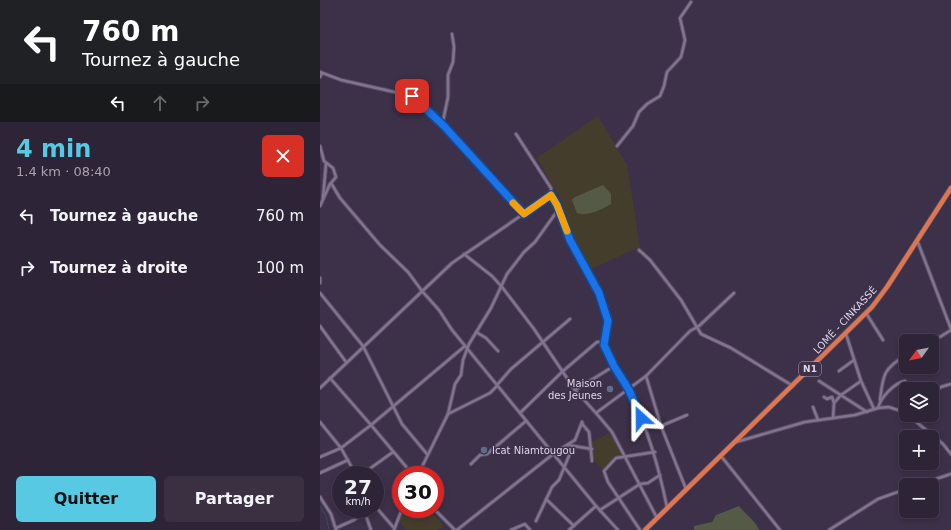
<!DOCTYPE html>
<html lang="fr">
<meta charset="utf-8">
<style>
:root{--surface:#2e2437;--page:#3a3042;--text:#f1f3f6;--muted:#a7a4ad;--line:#494152;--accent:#57c9e2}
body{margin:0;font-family:"DejaVu Sans",sans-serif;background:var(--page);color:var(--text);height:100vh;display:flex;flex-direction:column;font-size:15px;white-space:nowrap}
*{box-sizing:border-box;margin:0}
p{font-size:13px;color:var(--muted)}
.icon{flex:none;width:22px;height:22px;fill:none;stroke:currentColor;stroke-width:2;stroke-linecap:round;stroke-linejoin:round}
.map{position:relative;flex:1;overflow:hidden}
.sheet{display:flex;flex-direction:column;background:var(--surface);width:320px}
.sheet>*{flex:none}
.guide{background:#202124;color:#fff;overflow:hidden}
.needle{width:26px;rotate:237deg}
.tools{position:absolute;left:579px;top:334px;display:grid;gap:8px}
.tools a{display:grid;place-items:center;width:40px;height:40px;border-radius:6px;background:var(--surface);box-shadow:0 2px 6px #0003,0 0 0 1px var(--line);font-size:20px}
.speed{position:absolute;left:12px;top:466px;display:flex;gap:8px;font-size:20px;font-weight:700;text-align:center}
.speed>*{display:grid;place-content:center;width:52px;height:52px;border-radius:50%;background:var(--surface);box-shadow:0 2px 6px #0003,0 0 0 1px var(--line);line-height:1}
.speed small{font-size:10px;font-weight:400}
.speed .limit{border:6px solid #d22;background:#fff;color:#111}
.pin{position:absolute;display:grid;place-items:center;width:34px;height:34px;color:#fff;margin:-17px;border-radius:8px;box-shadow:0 2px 6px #0006}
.me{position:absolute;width:44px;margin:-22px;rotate:336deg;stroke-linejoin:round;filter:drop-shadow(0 0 3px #0008)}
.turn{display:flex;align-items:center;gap:14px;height:84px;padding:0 16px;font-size:18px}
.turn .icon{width:52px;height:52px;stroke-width:2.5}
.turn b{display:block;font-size:28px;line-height:34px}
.lanes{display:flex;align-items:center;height:38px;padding:0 16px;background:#0003;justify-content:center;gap:20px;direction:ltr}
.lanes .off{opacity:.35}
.round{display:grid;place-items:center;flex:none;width:42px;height:42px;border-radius:6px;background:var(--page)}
.summary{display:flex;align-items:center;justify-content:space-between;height:68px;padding:0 16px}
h1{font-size:24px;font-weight:600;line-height:30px;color:var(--accent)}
.action{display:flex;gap:8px;margin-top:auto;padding:8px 16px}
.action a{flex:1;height:46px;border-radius:6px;background:var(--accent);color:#111;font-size:16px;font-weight:600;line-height:46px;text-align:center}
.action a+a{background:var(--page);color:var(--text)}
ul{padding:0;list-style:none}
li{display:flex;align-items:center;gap:12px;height:52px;padding:0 16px}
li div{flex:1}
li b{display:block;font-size:15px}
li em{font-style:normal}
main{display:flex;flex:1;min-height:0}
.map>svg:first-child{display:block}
</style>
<main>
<section class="sheet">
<div class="guide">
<div class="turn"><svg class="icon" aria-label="left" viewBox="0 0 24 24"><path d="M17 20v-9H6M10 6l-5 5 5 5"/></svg><div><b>760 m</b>Tournez à gauche</div></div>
<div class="lanes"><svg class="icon" aria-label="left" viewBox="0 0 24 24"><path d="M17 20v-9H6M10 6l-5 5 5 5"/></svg><svg class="icon off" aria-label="ahead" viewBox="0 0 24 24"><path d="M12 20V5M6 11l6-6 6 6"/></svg><svg class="icon off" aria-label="right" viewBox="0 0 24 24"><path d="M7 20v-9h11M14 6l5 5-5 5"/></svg></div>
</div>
<div class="summary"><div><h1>4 min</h1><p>1.4 km · 08:40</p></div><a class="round" style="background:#d93025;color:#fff"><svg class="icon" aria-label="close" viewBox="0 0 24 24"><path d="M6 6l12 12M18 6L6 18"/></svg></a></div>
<ul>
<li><svg class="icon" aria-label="left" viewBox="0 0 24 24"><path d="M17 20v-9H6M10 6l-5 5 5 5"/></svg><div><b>Tournez à gauche</b></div><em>760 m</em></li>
<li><svg class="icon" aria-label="right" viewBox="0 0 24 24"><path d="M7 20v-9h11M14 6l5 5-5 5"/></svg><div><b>Tournez à droite</b></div><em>100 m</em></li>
</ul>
<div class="action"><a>Quitter</a><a>Partager</a></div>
</section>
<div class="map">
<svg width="631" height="530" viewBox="0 0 631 530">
<rect width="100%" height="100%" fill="#3d3049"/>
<g fill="#453d2c">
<polygon points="278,116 307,165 320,247 269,270 254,245 242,202 217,158"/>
<polygon points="291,432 305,458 296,460 283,470 266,450 269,444"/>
<polygon points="84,509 109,509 124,526 118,530 86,530 79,521"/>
</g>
<g fill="#545a46">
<path d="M283 185 291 194V204C283 209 267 217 257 213L252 200 255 197Z"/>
<path d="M419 506C426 515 435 520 439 530H374V526L392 522 396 515Z"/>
</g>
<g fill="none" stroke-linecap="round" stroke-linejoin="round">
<polyline stroke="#2e515d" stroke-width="1" points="0,506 6,516 9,530"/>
<defs>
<g id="minor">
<polyline points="0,72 21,80 92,96 124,126 203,214"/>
<polyline points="0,77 2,73"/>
<polyline points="124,125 123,121 128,97 128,75 133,62 134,47 132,34"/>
<polyline points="0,146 4,161 13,168 16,177 11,183 20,198 60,245 88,272 102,291 119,310 132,330 276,506 298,530"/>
<polyline points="297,146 313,126 319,112 327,104 340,96 344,86 347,72 361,57 365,40 360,18 371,2"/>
<path d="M231 195C240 208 243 224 250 239 262 265 280 288 287 316 289 326 282 337 285 346 290 363 302 376 310 391 328 431 338 464 347 507"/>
<polyline points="3,198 6,164"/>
<polyline points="0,206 10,184"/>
<polyline points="597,240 631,329"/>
<polyline points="319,250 330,260 361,300 381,334 411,348 473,386"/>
<polyline points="144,254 172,276 182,287 214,329 255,390 276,413"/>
<polyline points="0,278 0,283"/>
<polyline points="0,293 43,346 82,424 107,454"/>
<polyline points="546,313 563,340"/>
<polyline points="0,326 26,362"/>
<polyline points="156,332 166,338 178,351"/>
<polyline points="526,334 541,381 554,409"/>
<polyline points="606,341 620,337 631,330"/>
<polyline points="519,371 534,360"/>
<polyline points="326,376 341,426 366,489"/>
<polyline points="499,381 547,412"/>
<polyline points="177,385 191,369 250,319"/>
<polyline points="0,388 132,263 231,195 231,188 196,134"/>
<polyline points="255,390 294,366"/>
<polyline points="612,394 621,387 631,384"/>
<polyline points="504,397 507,399 512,397 514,403 513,418"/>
<path d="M560 400C563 375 563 369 586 355"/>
<polyline points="514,403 521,395 541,381"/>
<polyline points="493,407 498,420"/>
<path d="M558 408C561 397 574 383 585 381"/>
<polyline points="200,413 243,371 277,342 285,342"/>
<polyline points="128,414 170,393 177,386"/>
<polyline points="588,415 623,444 631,454"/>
<polyline points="0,422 21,448 36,475"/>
<polyline points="262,422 263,425 269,432 272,461"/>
<polyline points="341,426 367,415"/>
<polyline points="416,442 485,422 535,415 558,408 569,407 586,413"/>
<polyline points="247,445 255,440 262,422"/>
<polyline points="401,456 460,530"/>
<polyline points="0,457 21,448 51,425 10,378"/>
<polyline points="151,464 160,455 167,454 206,421"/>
<polyline points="0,473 28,460"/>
<polyline points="41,475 73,452"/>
<polyline points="93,475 51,425 145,346"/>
<polyline points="98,475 128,414 135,384 141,375 143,360 149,344 171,308 187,274 204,252 215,242 238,210"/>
<polyline points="598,485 631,474"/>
<polyline points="0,497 11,514 16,530"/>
<polyline points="226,499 254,526"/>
<polyline points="55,506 74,528"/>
<polyline points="114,509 135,530"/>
<polyline points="280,510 320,484 328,483 340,475"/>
<polyline points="45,513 51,530"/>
<polyline points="337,518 292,432 276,413 326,376 370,331 379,326 414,293"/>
<polyline points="216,521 232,487 239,480 253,446"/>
<polyline points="16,528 34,520 49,509"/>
<polyline points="74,530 82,509"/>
<polyline points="137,530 237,451 247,445 272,449"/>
<polyline points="191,530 205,524 210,530"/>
<polyline points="249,530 276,506"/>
<polyline points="320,530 288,482 284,471 296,458 335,452"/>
<polyline points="509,530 558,499 586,489"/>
</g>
<polyline id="trunk" points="325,530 552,307 567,287 631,188"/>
</defs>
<use href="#minor" stroke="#584d63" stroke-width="4.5"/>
<use href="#trunk" stroke="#584d63" stroke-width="6"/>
<use href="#minor" stroke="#827491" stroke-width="2.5"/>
<use href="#trunk" stroke="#df7650" stroke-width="4.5"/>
</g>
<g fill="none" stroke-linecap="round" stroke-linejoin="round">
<defs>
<polyline id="route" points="92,96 124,126 204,214 231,195 237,205 250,240 279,293 288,321 284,345 294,366 309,390 321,418"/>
</defs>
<use href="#route" stroke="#114b97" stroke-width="10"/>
<use href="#route" stroke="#1a73e8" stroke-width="7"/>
<polyline stroke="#f59e0b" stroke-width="7" points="193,203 204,214 231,195 237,205 247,231"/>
</g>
<g fill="#5c6f8a" stroke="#3d3049" stroke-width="1.5">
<circle cx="290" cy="389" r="4"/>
<circle cx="164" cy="450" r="4"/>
</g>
<g text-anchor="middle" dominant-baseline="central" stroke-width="3" stroke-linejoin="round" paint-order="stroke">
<rect fill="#3d3049" stroke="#aea6b8" stroke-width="1" x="479" y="362" width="22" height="14" rx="3"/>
<g font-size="9" font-weight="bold" fill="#dfd8e8">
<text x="490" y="369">N1</text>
</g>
<g font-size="10" fill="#dfd8e8" stroke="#3d3049">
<text transform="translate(525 320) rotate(-47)">LOMÉ - CINKASSÉ</text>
</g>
<g font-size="10" fill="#dfd8e8" stroke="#3d3049" text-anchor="end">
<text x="282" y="383">Maison<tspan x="282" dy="12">des Jeunes</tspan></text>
<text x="172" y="450" text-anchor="start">Icat Niamtougou</text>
</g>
</g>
</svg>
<div class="tools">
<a><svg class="needle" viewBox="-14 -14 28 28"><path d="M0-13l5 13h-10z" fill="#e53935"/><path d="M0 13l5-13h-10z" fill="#a7a4ad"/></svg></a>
<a><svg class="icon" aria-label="layers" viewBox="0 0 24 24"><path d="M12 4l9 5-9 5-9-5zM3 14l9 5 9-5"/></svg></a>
<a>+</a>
<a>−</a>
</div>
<div class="speed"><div>27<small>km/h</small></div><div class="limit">30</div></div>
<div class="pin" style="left:92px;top:96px;background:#d93025"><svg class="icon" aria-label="arrive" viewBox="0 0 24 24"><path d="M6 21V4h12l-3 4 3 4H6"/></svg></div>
<svg class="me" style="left:321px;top:418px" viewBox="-20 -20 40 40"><path d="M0-17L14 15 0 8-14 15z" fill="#1a73e8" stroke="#fff" stroke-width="4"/></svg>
</div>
</main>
